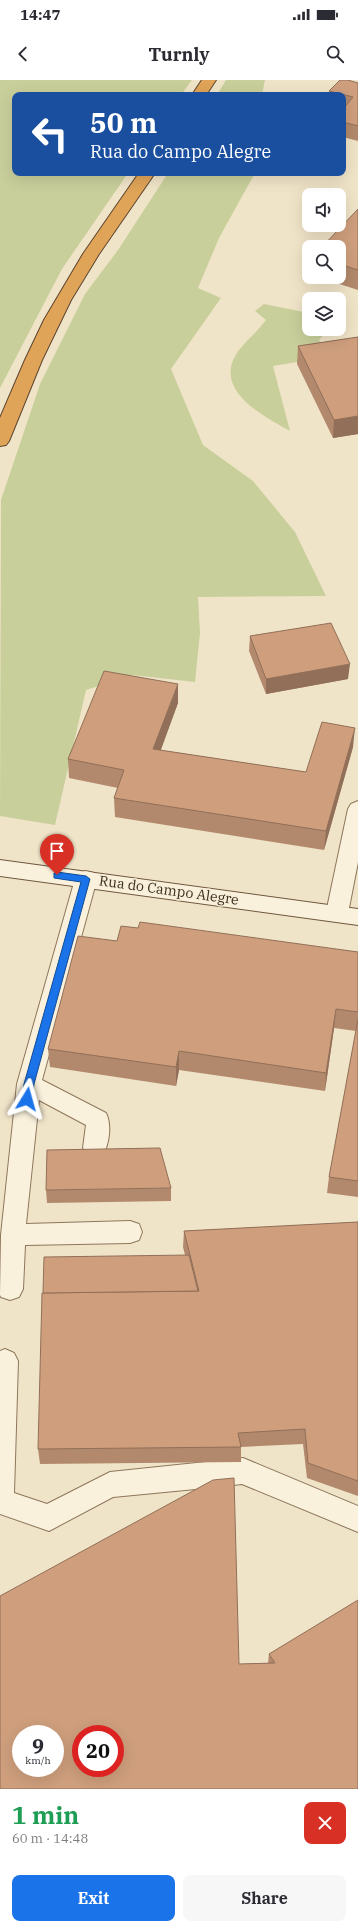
<!DOCTYPE html>
<meta charset="utf-8">
<style>
:root{--surface:#fff;--page:#f7f7f7;--text:#2b2b33;--muted:#7c7c81;--accent:#1a73e8}
body{margin:0;font-family:"IBM Plex Serif",serif;background:var(--page);color:var(--text);height:100vh;display:flex;flex-direction:column;font-size:15px;white-space:nowrap}
*{box-sizing:border-box;margin:0}
p{font-size:13px;color:var(--muted)}
.icon{flex:none;width:22px;height:22px;fill:none;stroke:currentColor;stroke-width:2;stroke-linecap:round;stroke-linejoin:round}
.map{position:relative;height:1709px;overflow:hidden}
.panel{display:flex;flex-direction:column;background:var(--surface);flex:1}
.panel>*{flex:none}
.hud{position:absolute;left:12px;top:12px;width:334px;height:84px;border-radius:8px;box-shadow:0 4px 16px #0002;background:#1a4fa0;color:#fff;overflow:hidden}
.fabs{position:absolute;left:302px;top:108px;display:grid;gap:8px}
.fabs a{display:grid;place-items:center;width:44px;height:44px;border-radius:8px;background:var(--surface);box-shadow:0 4px 16px #0002;font-size:20px}
.speed{position:absolute;left:12px;top:1645px;display:flex;gap:8px;font-size:20px;font-weight:700;text-align:center}
.speed>*{display:grid;place-content:center;width:52px;height:52px;border-radius:50%;background:var(--surface);box-shadow:0 4px 16px #0002;line-height:1}
.speed small{font-size:10px;font-weight:400}
.speed .limit{border:6px solid #d22;background:#fff;color:#111}
.pin{position:absolute;display:grid;place-items:center;width:34px;height:34px;color:#fff;margin:-41px -17px;border-radius:50% 50% 50% 0;rotate:-45deg;box-shadow:0 0 4px #0007}
.pin .icon{rotate:45deg}
.me{position:absolute;width:44px;margin:-22px;rotate:8deg;stroke-linejoin:round;filter:drop-shadow(0 0 3px #0008)}
.turn{display:flex;align-items:center;gap:14px;height:84px;padding:0 12px;font-size:18px}
.turn .icon{width:52px;height:52px;stroke-width:2.5}
.turn b{display:block;font-size:28px;line-height:34px}
.round{display:grid;place-items:center;flex:none;width:42px;height:42px;border-radius:8px;background:var(--page)}
.head{display:flex;align-items:center;justify-content:space-between;height:68px;padding:0 12px}
h1{font-size:24px;font-weight:800;line-height:30px;color:#1e9e55}
.primary-button{display:flex;gap:8px;margin-top:auto;padding:8px 12px}
.primary-button a{flex:1;height:46px;border-radius:8px;background:var(--accent);color:#fff;font-size:16px;font-weight:800;line-height:46px;text-align:center}
.primary-button a+a{background:var(--page);color:var(--text)}
.status{display:flex;justify-content:space-between;align-items:center;height:28px;padding:0 20px;background:var(--surface);direction:ltr}
.status svg{height:11px;fill:currentColor}
header{display:flex;justify-content:space-between;align-items:center;height:52px;padding:0 12px;background:var(--surface);font-size:18px;font-weight:800}
.map>svg:first-child{display:block}
</style>
<div class="status"><b>14:47</b><svg viewBox="0 0 49 12"><path d="M0 12V9h3v3zM5 12V6h3v6zM10 12V3h3v9zM15 12V0h3v12zM26 1h20v11H26zM47 4h2v5h-2z"/></svg></div>
<header><svg class="icon" aria-label="back" viewBox="0 0 24 24"><path d="M15 5l-7 7 7 7"/></svg>Turnly<svg class="icon" aria-label="search" viewBox="0 0 24 24"><circle cx="10" cy="10" r="6"/><path d="M15 15l6 6"/></svg></header>
<div class="map">
<svg width="358" height="1709" viewBox="0 0 358 1709">
<rect width="100%" height="100%" fill="#f0e4c8"/>
<g fill="#c9cf9b">
<polygon points="0,0 192,0 181,15 15,15 15,93 128,93 62,189 0,308"/>
<polygon points="226,0 265,0 262,15 217,15"/>
<polygon points="168,93 255,93 219,158 198,208 221,218 171,289 203,365 253,401 295,452 326,516 198,517 200,553 195,602 132,595 86,610 55,745 0,736 1,420 40,304 85,214 118,170"/>
<path d="M264 224 309 233V249H329L319 260 328 277 273 286 290 351C263 336 210 309 239 270 247 260 258 251 266 240L255 231Z"/>
</g>
<g fill="none" stroke-linecap="round" stroke-linejoin="round">
<defs>
<g id="lane">
<path d="M86 791 94 793 97 799 42 1000 106 1033C112 1045 109 1064 103 1075L95 1078 87 1075 83 1068 86 1045 39 1020 26 1144 130 1141 139 1144 142 1152 139 1160 130 1163 25 1165 23 1209 19 1217 10 1220 1 1217 0 1215 1 1155 17 1004 75 799 78 793Z"/>
<polygon points="5,1269 14,1273 18,1281 14,1413 47,1424 110,1392 206,1382 215,1386 219,1395 215,1404 206,1408 113,1417 49,1451 0,1434 0,1271"/>
</g>
<g id="street">
<polygon points="358,721 358,782 348,833 345,839 337,841 329,839 326,833 348,729 351,724"/>
<polygon points="243,1378 358,1426 358,1452 242,1404 206,1408 197,1404 193,1395 197,1386 206,1382"/>
</g>
<polygon id="secondary" points="0,780 358,829 358,845 0,796"/>
<g id="highway">
<polygon points="202,0 216,0 206,15 192,15"/>
<polygon points="139,93 155,93 99,174 71,220 42,280 9,361 6,365 0,366 0,338 25,280 44,240 83,174"/>
</g>
</defs>
<use href="#lane" stroke="#8d765c" stroke-width="2"/>
<use href="#street" stroke="#8d765c" stroke-width="2"/>
<use href="#secondary" stroke="#6f573f" stroke-width="2"/>
<use href="#highway" stroke="#5b4430" stroke-width="2"/>
<use href="#lane" fill="#faf1dc" fill-rule="evenodd"/>
<use href="#street" fill="#faf1dc" fill-rule="evenodd"/>
<use href="#secondary" fill="#faf1dc" fill-rule="evenodd"/>
<use href="#highway" fill="#e0a458" fill-rule="evenodd"/>
</g>
<g fill="#b2896c">
<polygon points="358,3 358,61 343,57 343,15 329,15 329,11"/>
<polygon points="358,129 358,210 318,197 339,197 339,167"/>
<polygon points="358,257 358,354 333,358 297,284 298,266"/>
<polygon points="250,556 348,599 266,614 249,571"/>
<polygon points="178,623 160,670 306,692 353,667 324,770 115,737 114,718 118,708 69,698 68,679"/>
<polygon points="138,848 358,872 358,1117 327,1113 329,1097 356,951 334,948 325,1011 179,990 176,1006 50,987 48,969 117,861"/>
<polygon points="171,1108 171,1121 47,1123 46,1110"/>
<polygon points="358,1142 358,1416 307,1398 303,1364 241,1367 241,1382 40,1384 38,1369 185,1175 183,1167 184,1151"/>
<polygon points="269,1574 358,1709 239,1584 268,1583"/>
</g>
<g fill="#916f58">
<polygon points="358,336 358,354 333,358 334,340"/>
<polygon points="350,584 348,599 266,614 266,599"/>
<polygon points="178,604 178,623 154,689 153,669"/>
<polygon points="355,648 353,667 324,770 326,751"/>
<polygon points="336,929 334,948 325,1011 326,993"/>
<polygon points="179,971 179,990 176,1006 176,987"/>
</g>
<g fill="#cf9f7d" stroke="#916f58" fill-rule="evenodd">
<polygon points="340,0 348,0 358,3 358,46 343,42 343,29 353,17 329,11"/>
<polygon points="358,129 358,190 339,184 339,167 322,167"/>
<polygon points="358,257 358,336 334,340 298,266"/>
<polygon points="331,543 350,584 266,599 250,556"/>
<polygon points="104,591 178,604 153,669 306,692 322,642 355,648 326,751 114,718 124,690 68,679"/>
<polygon points="140,842 358,872 358,932 336,929 326,993 179,971 176,987 48,969 78,856 117,861 121,846 138,848"/>
<polygon points="358,939 358,1101 329,1097"/>
<polygon points="160,1068 171,1108 46,1110 47,1070"/>
<polygon points="358,1142 358,1401 308,1383 305,1349 238,1353 241,1367 38,1369 42,1213 199,1211 184,1151"/>
<polygon points="189,1175 198,1211 43,1213 44,1177"/>
<path d="M234 1398 239 1584 275 1583 269 1574 358 1520V1709H0V1516L213 1400ZM21 1654H55V1688H21ZM81 1654H115V1688H81Z"/>
</g>
<polygon fill="#1a73e8" stroke="#114b97" points="57,792 86,796 90,799 34,1004 32,1019 27,1023 22,1019 24,1004 81,802 54,798 54,793"/>
<g text-anchor="middle" dominant-baseline="central" stroke-width="3" stroke-linejoin="round" paint-order="stroke">
<g font-size="14" fill="#3d2e20" stroke="#f7eed8">
<text transform="translate(169 810) rotate(8)">Rua do Campo Alegre</text>
</g>
</g>
</svg>
<div class="fabs">
<a><svg class="icon" aria-label="sound" viewBox="0 0 24 24"><path d="M4 9h4l5-4v14l-5-4H4zM17 9q2 3 0 6"/></svg></a>
<a><svg class="icon" aria-label="search" viewBox="0 0 24 24"><circle cx="10" cy="10" r="6"/><path d="M15 15l6 6"/></svg></a>
<a><svg class="icon" aria-label="layers" viewBox="0 0 24 24"><path d="M12 4l9 5-9 5-9-5zM3 14l9 5 9-5"/></svg></a>
</div>
<div class="speed"><div>9<small>km/h</small></div><div class="limit">20</div></div>
<div class="pin" style="left:57px;top:795px;background:#d93025"><svg class="icon" aria-label="arrive" viewBox="0 0 24 24"><path d="M6 21V4h12l-3 4 3 4H6"/></svg></div>
<svg class="me" style="left:27px;top:1019px" viewBox="-20 -20 40 40"><path d="M0-17L14 15 0 8-14 15z" fill="#1a73e8" stroke="#fff" stroke-width="4"/></svg>
<div class="hud">
<div class="turn"><svg class="icon" aria-label="left" viewBox="0 0 24 24"><path d="M17 20v-9H6M10 6l-5 5 5 5"/></svg><div><b>50 m</b>Rua do Campo Alegre</div></div>
</div>
</div>
<section class="panel">
<div class="head"><div><h1>1 min</h1><p>60 m · 14:48</p></div><a class="round" style="background:#d93025;color:#fff"><svg class="icon" aria-label="close" viewBox="0 0 24 24"><path d="M6 6l12 12M18 6L6 18"/></svg></a></div>
<div class="primary-button"><a>Exit</a><a>Share</a></div>
</section>
